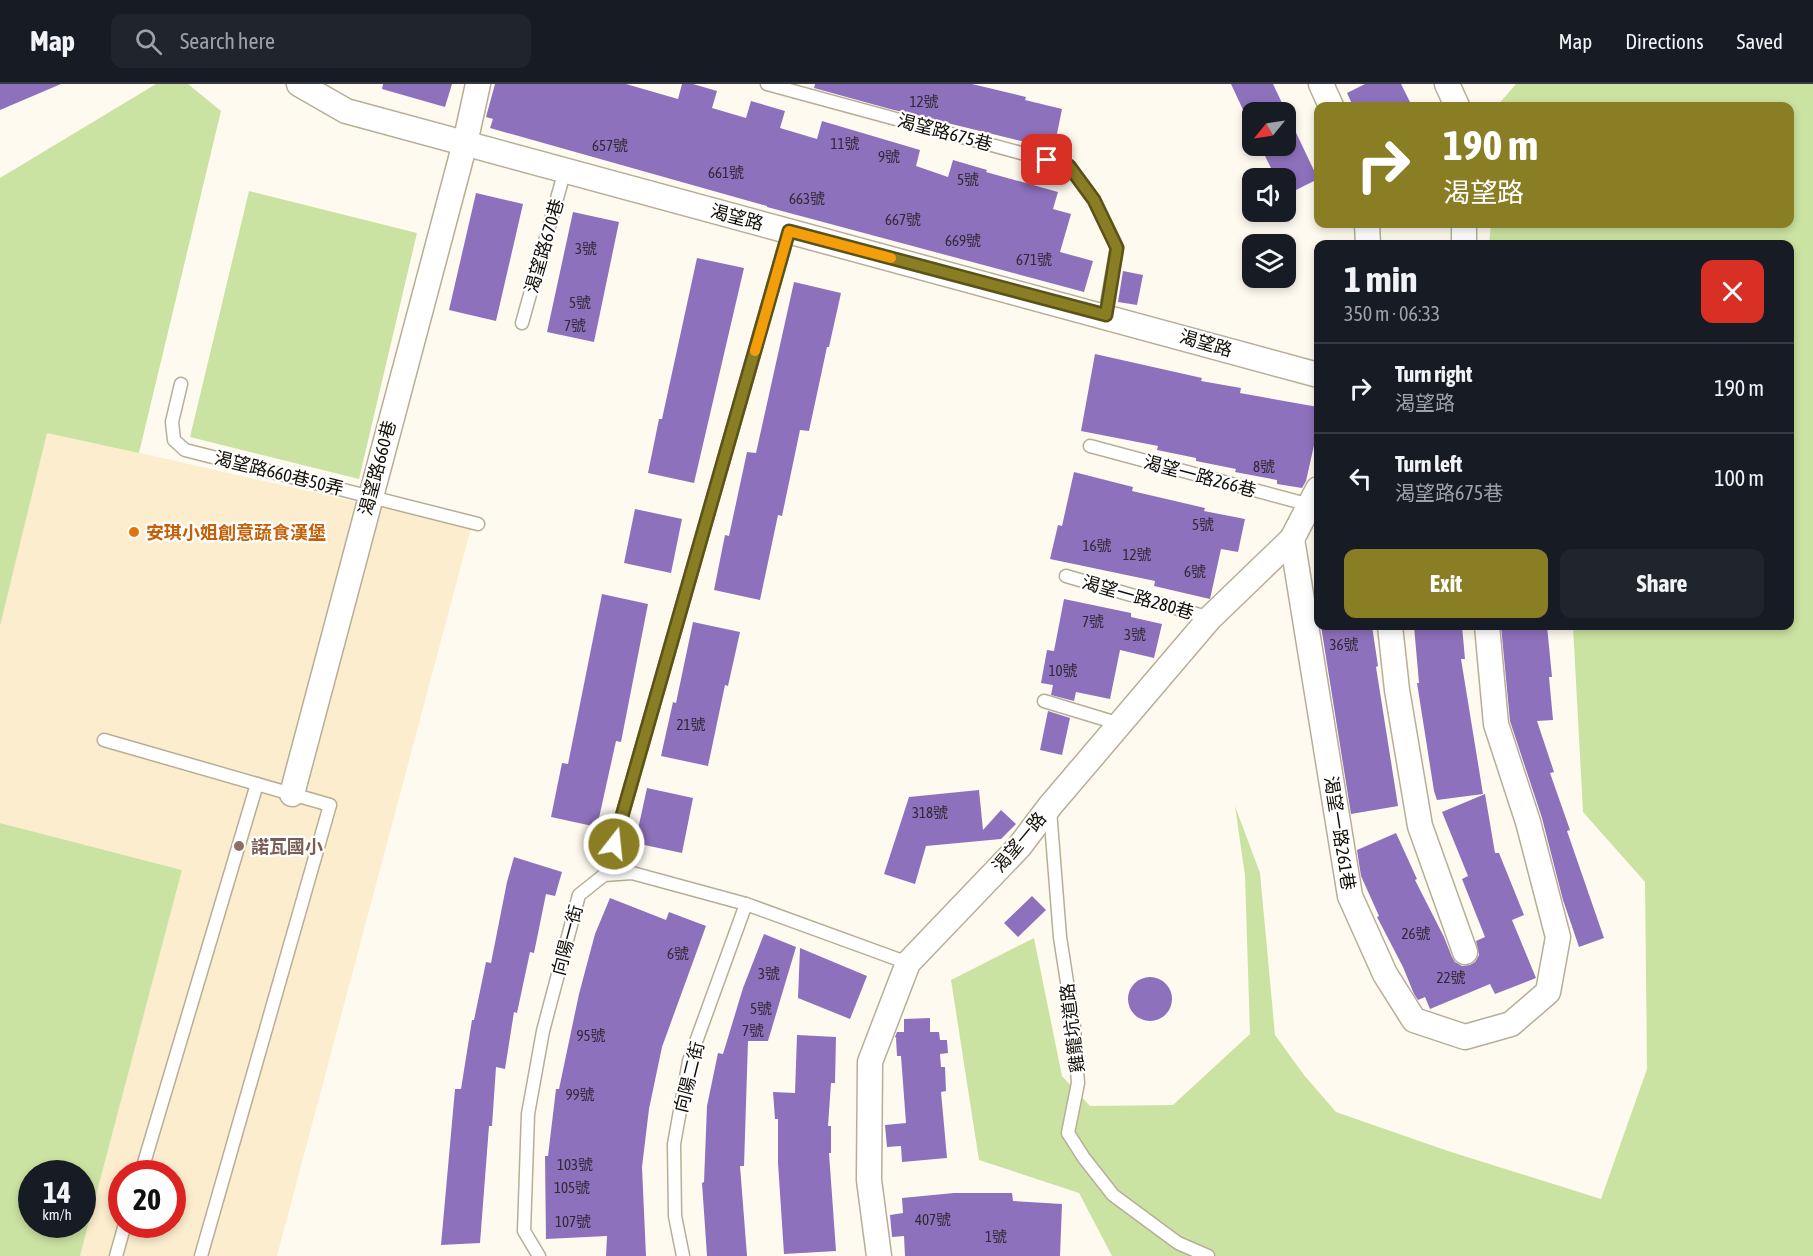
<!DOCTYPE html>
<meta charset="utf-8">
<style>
:root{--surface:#171b24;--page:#20242c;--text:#f1f3f6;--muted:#9ea1a6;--line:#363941;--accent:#8a7e25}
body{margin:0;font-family:"Asap Condensed","Noto Sans TC",sans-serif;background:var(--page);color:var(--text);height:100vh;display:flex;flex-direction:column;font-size:22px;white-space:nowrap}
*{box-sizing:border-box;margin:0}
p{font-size:20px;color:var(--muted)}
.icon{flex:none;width:33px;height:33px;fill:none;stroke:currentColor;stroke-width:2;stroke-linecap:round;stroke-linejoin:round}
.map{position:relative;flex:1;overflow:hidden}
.details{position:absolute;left:1314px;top:156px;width:480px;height:390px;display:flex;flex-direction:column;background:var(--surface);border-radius:12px;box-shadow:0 3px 9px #0003}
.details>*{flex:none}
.guide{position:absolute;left:1314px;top:18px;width:480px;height:126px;border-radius:12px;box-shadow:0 3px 9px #0003;background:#8a7e25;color:#fff;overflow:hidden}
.needle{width:39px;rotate:240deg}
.buttons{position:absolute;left:1242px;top:18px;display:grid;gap:12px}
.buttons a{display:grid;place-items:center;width:54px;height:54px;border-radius:12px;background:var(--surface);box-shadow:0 3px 9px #0003;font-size:30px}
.speed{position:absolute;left:18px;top:1076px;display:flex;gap:12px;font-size:30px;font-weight:700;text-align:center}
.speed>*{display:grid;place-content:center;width:78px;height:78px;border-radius:50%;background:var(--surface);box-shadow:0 3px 9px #0003;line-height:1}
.speed small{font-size:15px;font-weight:400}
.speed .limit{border:9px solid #d22;background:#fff;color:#111}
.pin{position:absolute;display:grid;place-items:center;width:51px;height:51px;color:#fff;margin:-26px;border-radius:12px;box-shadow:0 3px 9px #0006}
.me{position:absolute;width:66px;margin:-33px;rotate:16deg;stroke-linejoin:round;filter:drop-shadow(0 0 4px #0008)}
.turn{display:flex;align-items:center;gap:21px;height:126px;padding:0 30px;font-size:27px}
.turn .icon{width:78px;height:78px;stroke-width:2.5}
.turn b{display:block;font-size:42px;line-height:51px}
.round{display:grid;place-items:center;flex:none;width:63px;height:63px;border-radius:12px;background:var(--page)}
.head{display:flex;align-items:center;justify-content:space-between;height:102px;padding:0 30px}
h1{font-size:36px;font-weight:700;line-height:45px}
.action{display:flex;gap:12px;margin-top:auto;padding:12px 30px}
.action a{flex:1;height:69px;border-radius:12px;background:var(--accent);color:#fff;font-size:24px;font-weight:700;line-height:69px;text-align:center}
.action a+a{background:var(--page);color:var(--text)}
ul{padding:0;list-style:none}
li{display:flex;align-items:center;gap:18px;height:90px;padding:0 30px;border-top:2px solid var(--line)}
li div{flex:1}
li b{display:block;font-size:22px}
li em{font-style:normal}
header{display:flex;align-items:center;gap:36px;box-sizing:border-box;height:84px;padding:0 30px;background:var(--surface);border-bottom:2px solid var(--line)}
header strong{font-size:28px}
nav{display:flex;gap:33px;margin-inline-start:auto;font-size:21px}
.search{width:420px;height:54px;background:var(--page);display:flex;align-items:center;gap:15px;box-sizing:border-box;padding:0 21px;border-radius:12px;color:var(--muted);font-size:22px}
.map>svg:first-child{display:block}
</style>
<header>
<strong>Map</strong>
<div class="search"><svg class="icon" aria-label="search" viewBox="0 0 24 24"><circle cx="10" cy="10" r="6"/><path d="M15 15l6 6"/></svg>Search here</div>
<nav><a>Map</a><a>Directions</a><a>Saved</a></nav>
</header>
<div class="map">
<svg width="1813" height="1172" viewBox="0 0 1813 1172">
<rect width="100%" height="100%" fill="#fefaf0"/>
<path fill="#fbedce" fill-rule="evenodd" d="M47 348 471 444 277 1172H80L182 786 0 739V542ZM122 1089H172V1140H122Z"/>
<g fill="#cbe3a2" fill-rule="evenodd">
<polygon points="156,0 188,0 221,27 139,369 47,349 0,542 0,94"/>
<polygon points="1516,0 1813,0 1813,1172 1112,1172 1079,1109 979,1076 951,896 1034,854 1062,992 1090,1022 1173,1021 1250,950 1245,792 1235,722 1260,789 1275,951 1304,991 1336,1028 1448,1067 1601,1115 1647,985 1645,798 1583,728 1573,542 1790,542 1790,160 1489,160 1491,140 1790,140 1790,22 1497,22"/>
<polygon points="249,107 417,149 359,395 190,353"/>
<path d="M0 739 182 786 80 1172H0ZM32 1089H82V1140H32Z"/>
</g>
<g fill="#8e71bc">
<polygon points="0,0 61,0 0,26"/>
<polygon points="383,0 452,0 445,23 382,5"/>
<polygon points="495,0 626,0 678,15 682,0 693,0 717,7 712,24 746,34 751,17 785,27 780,44 817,55 822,37 920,66 916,82 948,93 953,76 987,86 986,88 1058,108 1053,125 1071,130 1060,168 1093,177 1084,208 767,123 767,122 490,44 493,35 486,33"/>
<polygon points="815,0 972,0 1026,13 1025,16 1062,25 1054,65 890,25 814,4"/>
<polygon points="1231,0 1273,0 1318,95 1286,111 1286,94 1276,94 1260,62 1286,62 1286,28 1252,28 1252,45"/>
<polygon points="1365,0 1401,0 1412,22 1353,22 1347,9"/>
<polygon points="476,109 523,120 496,237 449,226"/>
<polygon points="573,128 619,138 594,258 547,248"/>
<polygon points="697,174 744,184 694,399 648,389 659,335 662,335"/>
<polygon points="1123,187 1143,191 1137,221 1118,218"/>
<polygon points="794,198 841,209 829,263 827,263 809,347 800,346 782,432 778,431 760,516 714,506 725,451 729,452 747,368 756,369"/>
<polygon points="1095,270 1202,294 1201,297 1241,304 1240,309 1318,323 1318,339 1315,357 1306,397 1302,404 1277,400 1277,396 1235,388 1236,385 1196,377 1196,374 1157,366 1158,362 1081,347"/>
<polygon points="1074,388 1133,403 1132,407 1205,424 1204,427 1245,435 1238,468 1221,465 1210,515 1154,502 1155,497 1050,475 1058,441 1062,442"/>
<polygon points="635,425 682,435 671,489 624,479"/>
<polygon points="602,510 648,520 621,658 616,657 597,743 551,733 562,679 568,680"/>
<polygon points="1064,515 1131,529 1131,533 1162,540 1154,574 1120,566 1110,615 1076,608 1074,617 1051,611 1053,601 1041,599 1047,566 1054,567"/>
<polygon points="693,538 740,548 728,602 725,601 708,682 661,672 673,618 676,619"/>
<polygon points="1321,542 1372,542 1378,582 1376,583 1398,722 1351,730"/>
<polygon points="1414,542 1462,542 1465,575 1461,575 1483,710 1437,716 1434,707 1417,599 1419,599"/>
<polygon points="1501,542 1547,542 1552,593 1549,593 1553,636 1537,637 1554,688 1550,689 1570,746 1567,747 1604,854 1579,863 1563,816 1542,734 1510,637"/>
<polygon points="1048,627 1070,634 1062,671 1040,666"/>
<polygon points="647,704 693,714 682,769 635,759"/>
<polygon points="979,706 983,746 1001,726 1016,740 1001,755 926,762 915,800 884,790 909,713"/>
<polygon points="1485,710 1495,769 1499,769 1524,831 1512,836 1536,894 1495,910 1490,900 1430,925 1425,913 1418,916 1414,910 1403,883 1377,833 1379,832 1361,792 1357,766 1396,749 1417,795 1415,796 1444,853 1452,873 1455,878 1462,882 1470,881 1475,878 1479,871 1476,857 1485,853 1462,795 1468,792 1442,728"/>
<polygon points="514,773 562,788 555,812 546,810 534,869 530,868 517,929 514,928 505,985 496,983 492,1042 489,1042 480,1159 441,1161 455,1005 461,1005 472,936 474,936 486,878 491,879 507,798"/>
<polygon points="1032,812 1046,826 1018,853 1004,839"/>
<polygon points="610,814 666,836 669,828 706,842 662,963 649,1025 642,1083 646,1172 606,1172 607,1152 546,1155 545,1072 548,1072 556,1005 559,1005 579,910 595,850"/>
<polygon points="764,850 796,863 768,957 748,957 744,1082 740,1082 747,1172 707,1172 702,1099 704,1098 707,1022 718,969 723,970 743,904"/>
<polygon points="800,864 867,892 850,935 798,914"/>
<circle cx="1150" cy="915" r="22"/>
<polygon points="930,934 930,948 939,948 940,956 947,956 948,969 940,970 941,983 945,983 946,1007 941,1008 947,1074 902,1078 901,1062 887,1063 885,1041 906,1039 901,972 897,972 896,954 898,955 895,953 897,948 904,948 904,935"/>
<polygon points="797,951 836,953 835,999 831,999 828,1042 831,1042 831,1069 829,1069 836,1167 784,1170 778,1079 778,1035 775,1035 773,1008 795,1009"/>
<polygon points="954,1109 1012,1109 1013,1117 1062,1120 1060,1172 905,1172 904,1152 892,1153 890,1131 903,1129 902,1114"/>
</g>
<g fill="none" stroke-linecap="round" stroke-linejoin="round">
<defs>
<g id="service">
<polyline points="767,0 1069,82 1094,116 1117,163 1105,231"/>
<polyline points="522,239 565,86"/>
<polyline points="181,300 172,338 174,356 185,366 478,440"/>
<polyline points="1090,362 1310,421"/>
<polyline points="1066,492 1210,534"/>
<polyline points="1044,617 1120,640"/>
<polyline points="104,656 330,721 201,1172"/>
<polyline points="1050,726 1060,853 1074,943 1078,999 1068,1049 1084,1074 1113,1111 1178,1159 1208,1172"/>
<polyline points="614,760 789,147"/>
<polyline points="141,1089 257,700"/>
<polyline points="116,1172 125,1140"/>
<polyline points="539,1172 524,1147 528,1030 543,947 579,811 604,791 632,789 746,820 908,879"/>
<polyline points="683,1172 675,1132 674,1060 689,977 746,820"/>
</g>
<g id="minor">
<polyline points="299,0 346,27 1318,291"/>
<polyline points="1321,0 1331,22"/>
<polyline points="1447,0 1457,22"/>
<polyline points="1367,140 1368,160"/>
<polyline points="1464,160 1464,140"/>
<polyline points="1292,455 1350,812 1385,890 1414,936 1465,953 1511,940 1548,908 1558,853 1528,738 1496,640 1487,542"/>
<polyline points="1390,542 1397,606 1420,742 1465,868"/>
<polyline points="292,710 465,59 478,0"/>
<polyline points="879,1172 869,1096 870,978 908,879 1019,763 1050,722 1210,534 1292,455 1318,405"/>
</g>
</defs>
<use href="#service" stroke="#b8ae97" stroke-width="15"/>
<use href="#minor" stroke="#b8ae97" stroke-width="27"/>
<use href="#service" stroke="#fff" stroke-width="12"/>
<use href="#minor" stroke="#fff" stroke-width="24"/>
</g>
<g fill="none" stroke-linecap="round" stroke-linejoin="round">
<defs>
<polyline id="route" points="614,760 789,147 1106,231 1117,164 1094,116 1069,82 1047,76"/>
</defs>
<use href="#route" stroke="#5a5218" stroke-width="15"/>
<use href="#route" stroke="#8a7e25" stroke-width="10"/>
<polyline stroke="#f59e0b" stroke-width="10" points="755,267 789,147 891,174"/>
</g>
<circle fill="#e8710a" stroke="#fff" stroke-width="2" cx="134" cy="448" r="6"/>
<circle fill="#8d6e63" stroke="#fff" stroke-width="2" cx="239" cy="762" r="6"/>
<g text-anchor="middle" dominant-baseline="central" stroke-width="4.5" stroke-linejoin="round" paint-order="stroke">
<g font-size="15" fill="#322834">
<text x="924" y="17">12號</text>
<text x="845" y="59">11號</text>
<text x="610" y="61">657號</text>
<text x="889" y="72">9號</text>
<text x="726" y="88">661號</text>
<text x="968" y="95">5號</text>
<text x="807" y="114">663號</text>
<text x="903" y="135">667號</text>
<text x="963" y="156">669號</text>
<text x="586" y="164">3號</text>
<text x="1034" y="175">671號</text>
<text x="580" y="218">5號</text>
<text x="575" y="241">7號</text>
<text x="1264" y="382">8號</text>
<text x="1203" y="440">5號</text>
<text x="1097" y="461">16號</text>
<text x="1137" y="470">12號</text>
<text x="1195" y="487">6號</text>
<text x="1093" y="537">7號</text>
<text x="1135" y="550">3號</text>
<text x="1344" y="560">36號</text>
<text x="1063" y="586">10號</text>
<text x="691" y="640">21號</text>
<text x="930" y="728">318號</text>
<text x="1416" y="849">26號</text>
<text x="678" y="869">6號</text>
<text x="769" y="889">3號</text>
<text x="1451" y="893">22號</text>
<text x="761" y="924">5號</text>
<text x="753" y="946">7號</text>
<text x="591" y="951">95號</text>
<text x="580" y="1010">99號</text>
<text x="575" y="1080">103號</text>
<text x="572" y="1103">105號</text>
<text x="933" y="1135">407號</text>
<text x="573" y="1137">107號</text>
<text x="996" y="1152">1號</text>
</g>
<g font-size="18" fill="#130f07" stroke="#fff">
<text transform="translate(945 48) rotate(15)">渴望路675巷</text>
<text transform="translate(737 133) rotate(15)">渴望路</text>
<text transform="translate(544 162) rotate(-74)">渴望路670巷</text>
<text transform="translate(1206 259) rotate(16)">渴望路</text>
<text transform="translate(377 384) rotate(-75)">渴望路660巷</text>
<text transform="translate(279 389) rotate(14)">渴望路660巷50弄</text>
<text transform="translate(1200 392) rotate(15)">渴望一路266巷</text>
<text transform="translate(1138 513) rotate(16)">渴望一路280巷</text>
<text transform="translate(1340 749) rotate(81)">渴望一路261巷</text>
<text transform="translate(1019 758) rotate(-50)">渴望一路</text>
<text transform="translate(567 856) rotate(-75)">向陽一街</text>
<text transform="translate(1072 944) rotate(-97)">雞籠坑道路</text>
<text transform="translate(689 993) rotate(-76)">向陽二街</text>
</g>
<g font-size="18" font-weight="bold" fill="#c56008" stroke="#fff" text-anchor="start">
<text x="146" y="448">安琪小姐創意蔬食漢堡</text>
</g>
<g font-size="18" font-weight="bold" fill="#785e54" stroke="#fff" text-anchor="start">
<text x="251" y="762">諾瓦國小</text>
</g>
</g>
</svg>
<div class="buttons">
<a><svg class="needle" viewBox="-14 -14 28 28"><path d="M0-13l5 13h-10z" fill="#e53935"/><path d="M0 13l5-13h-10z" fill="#9ea1a6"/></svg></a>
<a><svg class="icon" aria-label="sound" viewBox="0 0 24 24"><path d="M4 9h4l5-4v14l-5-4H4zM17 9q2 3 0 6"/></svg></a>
<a><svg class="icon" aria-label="layers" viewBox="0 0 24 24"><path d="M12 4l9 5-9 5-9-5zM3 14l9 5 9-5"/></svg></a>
</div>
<div class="speed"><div>14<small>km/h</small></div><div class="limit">20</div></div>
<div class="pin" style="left:1047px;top:76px;background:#d93025"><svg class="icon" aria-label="arrive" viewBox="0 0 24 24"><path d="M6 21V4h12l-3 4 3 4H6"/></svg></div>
<svg class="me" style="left:614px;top:760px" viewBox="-20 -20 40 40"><circle r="17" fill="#8a7e25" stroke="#fff" stroke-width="3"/><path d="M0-11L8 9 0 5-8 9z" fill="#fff"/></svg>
<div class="guide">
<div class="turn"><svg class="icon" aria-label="right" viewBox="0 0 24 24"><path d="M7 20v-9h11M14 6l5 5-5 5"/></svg><div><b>190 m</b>渴望路</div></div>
</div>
<section class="details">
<div class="head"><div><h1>1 min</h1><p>350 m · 06:33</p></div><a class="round" style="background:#d93025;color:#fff"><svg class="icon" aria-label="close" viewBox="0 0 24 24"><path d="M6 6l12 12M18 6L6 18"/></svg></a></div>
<ul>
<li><svg class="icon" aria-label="right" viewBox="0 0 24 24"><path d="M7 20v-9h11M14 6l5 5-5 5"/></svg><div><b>Turn right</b><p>渴望路</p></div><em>190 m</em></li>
<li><svg class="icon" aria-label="left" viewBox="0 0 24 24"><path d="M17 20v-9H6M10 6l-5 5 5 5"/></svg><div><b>Turn left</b><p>渴望路675巷</p></div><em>100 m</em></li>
</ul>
<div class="action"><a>Exit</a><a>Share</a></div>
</section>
</div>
